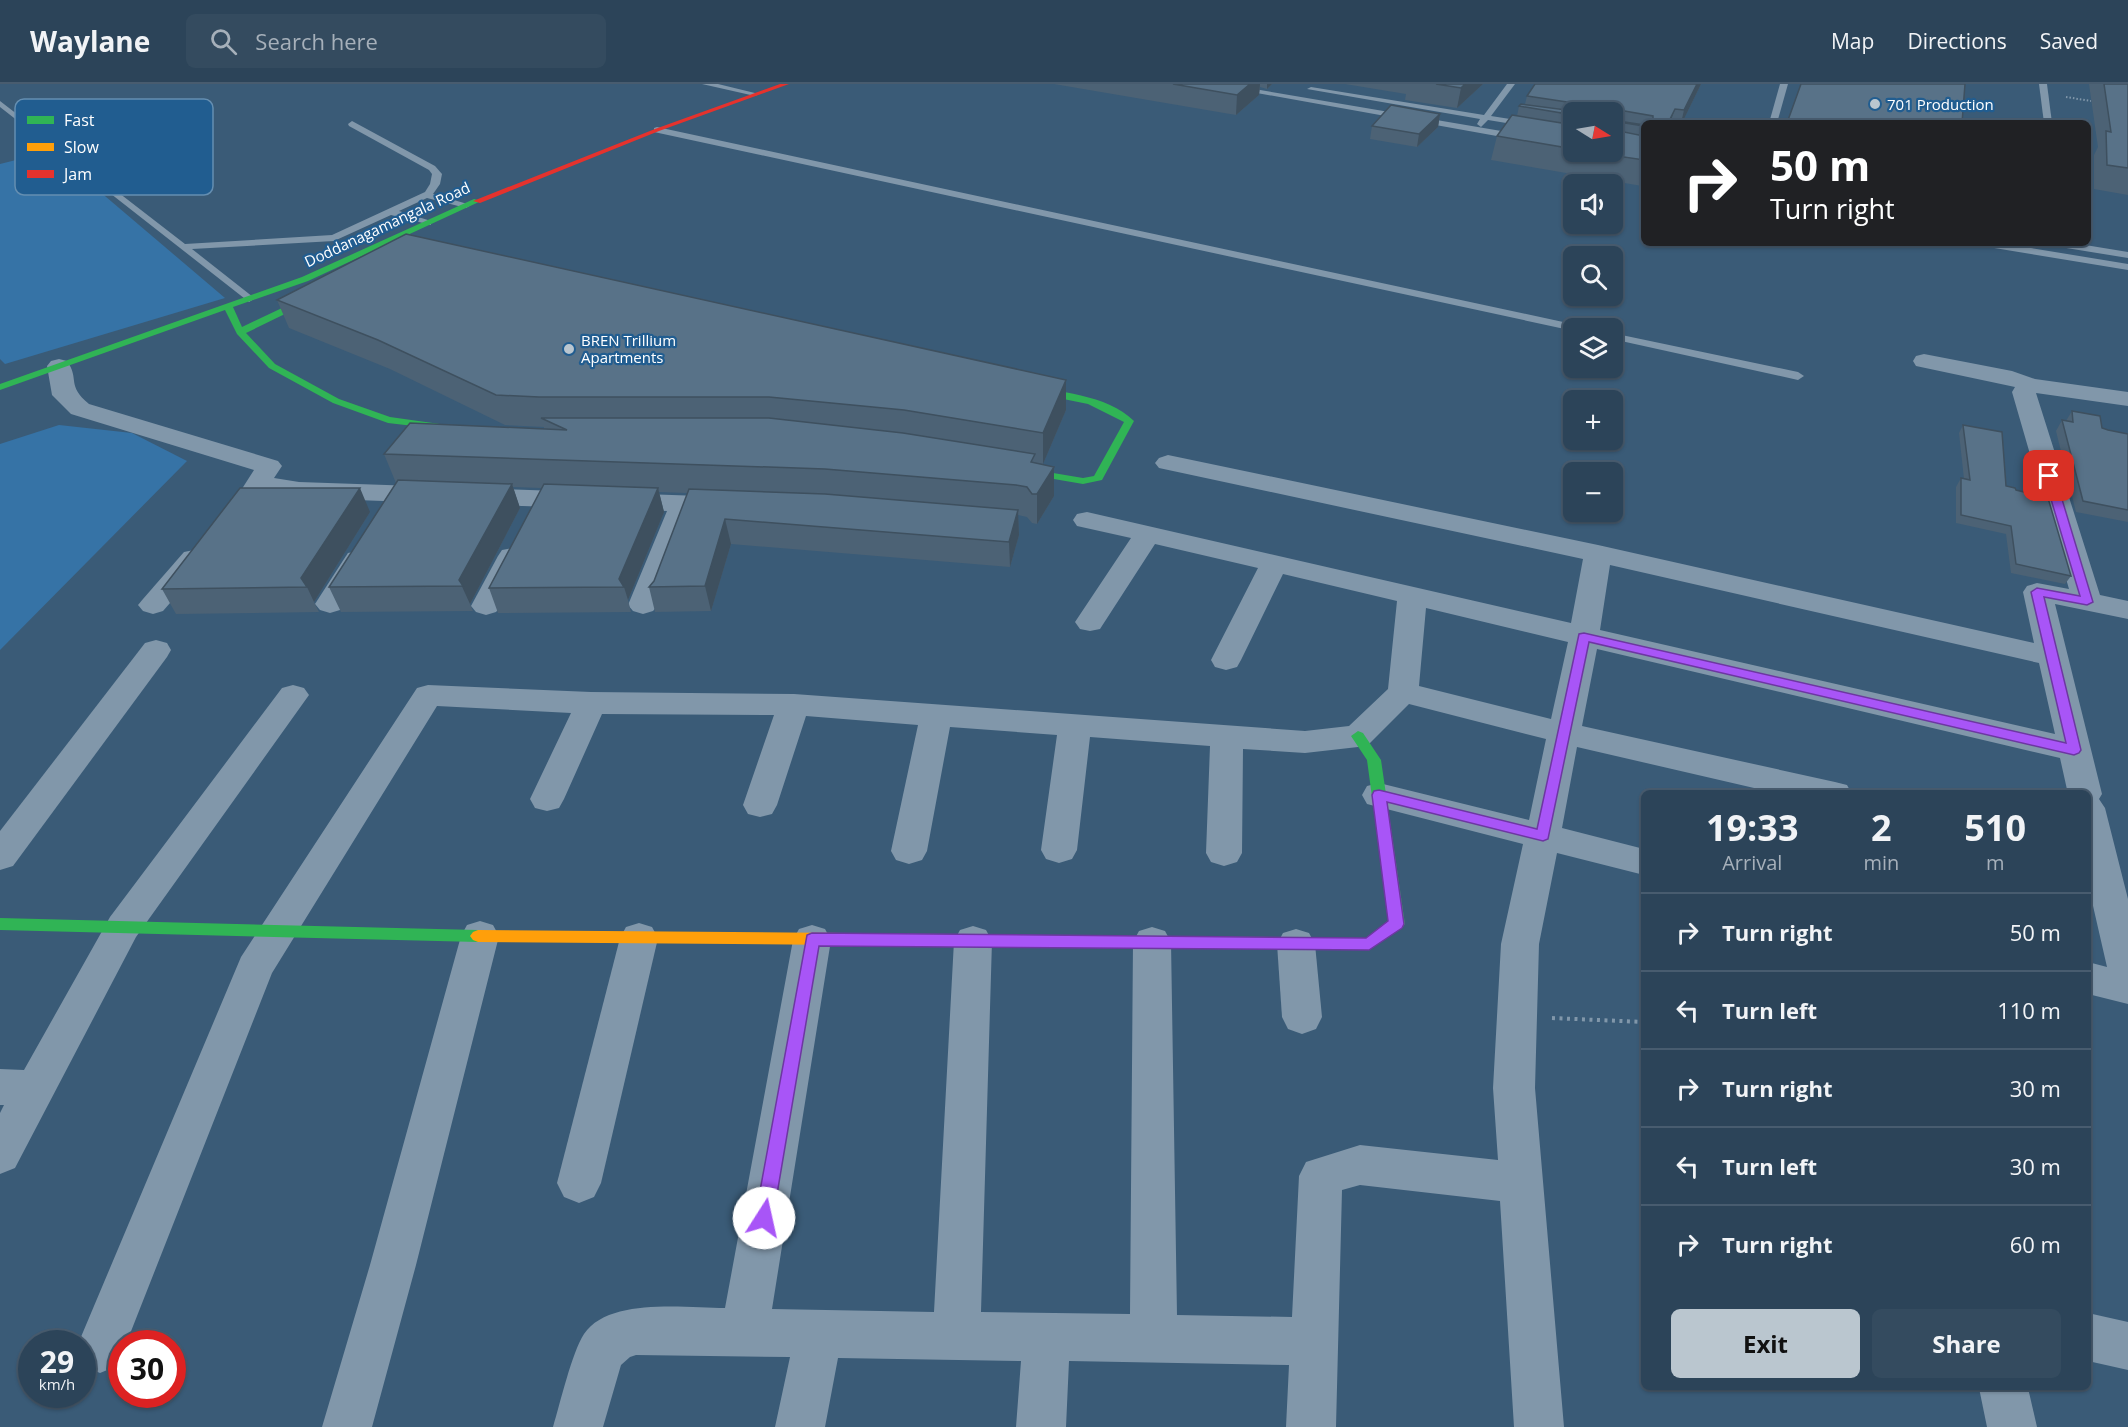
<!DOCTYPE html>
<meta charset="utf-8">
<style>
:root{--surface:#2c4459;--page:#344b5f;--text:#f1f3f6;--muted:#a6b0ba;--line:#485c6f;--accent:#bac6cf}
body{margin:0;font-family:"Open Sans",sans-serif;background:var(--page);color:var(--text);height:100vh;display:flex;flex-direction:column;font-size:22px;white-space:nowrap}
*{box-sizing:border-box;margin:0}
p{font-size:20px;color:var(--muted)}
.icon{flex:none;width:33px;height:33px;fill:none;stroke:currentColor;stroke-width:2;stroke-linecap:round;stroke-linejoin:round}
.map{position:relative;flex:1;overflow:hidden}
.side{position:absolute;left:1641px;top:706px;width:450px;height:600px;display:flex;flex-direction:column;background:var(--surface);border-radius:9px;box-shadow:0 2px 4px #0004,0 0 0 2px var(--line)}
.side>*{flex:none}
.banner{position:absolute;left:1641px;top:36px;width:450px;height:126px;border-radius:9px;box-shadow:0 2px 4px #0004,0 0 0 2px var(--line);background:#202124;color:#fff;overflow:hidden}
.needle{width:39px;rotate:101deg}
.controls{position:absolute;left:1563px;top:18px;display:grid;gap:12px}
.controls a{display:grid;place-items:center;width:60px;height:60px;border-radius:9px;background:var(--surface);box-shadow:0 2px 4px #0004,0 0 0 2px var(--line);font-size:30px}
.speed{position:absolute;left:18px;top:1246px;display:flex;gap:12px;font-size:30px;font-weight:700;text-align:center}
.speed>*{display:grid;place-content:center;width:78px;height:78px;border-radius:50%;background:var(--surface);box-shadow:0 2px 4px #0004,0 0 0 2px var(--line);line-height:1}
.speed small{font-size:15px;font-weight:400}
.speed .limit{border:9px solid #d22;background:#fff;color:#111}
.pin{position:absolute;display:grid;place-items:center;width:51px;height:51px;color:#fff;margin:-26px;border-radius:12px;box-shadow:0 3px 9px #0006}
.me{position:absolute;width:66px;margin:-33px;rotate:10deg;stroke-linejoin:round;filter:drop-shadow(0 0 4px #0008)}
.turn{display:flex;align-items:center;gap:21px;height:126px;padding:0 30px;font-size:27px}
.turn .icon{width:78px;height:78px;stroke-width:2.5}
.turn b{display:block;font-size:42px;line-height:51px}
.eta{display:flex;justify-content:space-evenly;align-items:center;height:102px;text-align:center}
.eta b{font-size:36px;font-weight:700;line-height:42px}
.action{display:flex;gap:12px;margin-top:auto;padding:12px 30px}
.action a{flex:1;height:69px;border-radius:9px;background:var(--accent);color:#111;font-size:24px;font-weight:700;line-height:69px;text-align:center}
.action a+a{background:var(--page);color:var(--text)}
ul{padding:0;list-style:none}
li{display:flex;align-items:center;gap:18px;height:78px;padding:0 30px;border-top:2px solid var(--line)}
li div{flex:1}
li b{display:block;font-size:22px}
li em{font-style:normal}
header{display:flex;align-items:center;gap:36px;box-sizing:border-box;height:84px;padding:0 30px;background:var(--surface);border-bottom:2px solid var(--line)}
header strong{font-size:28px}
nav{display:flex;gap:33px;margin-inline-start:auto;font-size:21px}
.search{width:420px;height:54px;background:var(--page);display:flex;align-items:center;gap:15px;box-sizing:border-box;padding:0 21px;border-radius:9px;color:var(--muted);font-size:22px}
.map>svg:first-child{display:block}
</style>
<header>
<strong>Waylane</strong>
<div class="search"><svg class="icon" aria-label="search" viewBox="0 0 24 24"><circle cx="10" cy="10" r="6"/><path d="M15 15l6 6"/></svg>Search here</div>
<nav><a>Map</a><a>Directions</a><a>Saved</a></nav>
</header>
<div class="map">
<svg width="2128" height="1343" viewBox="0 0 2128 1343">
<rect width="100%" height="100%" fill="#3a5b77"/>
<g fill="#3673a6">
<polygon points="52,67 225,214 5,280 0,275 0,80"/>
<polygon points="59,341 132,349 187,377 0,566 0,360"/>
</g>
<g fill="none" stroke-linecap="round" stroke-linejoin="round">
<polyline stroke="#8197aa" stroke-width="2" stroke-dasharray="1.5 2" stroke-linecap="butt" points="2066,13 2091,17"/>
<polyline stroke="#8197aa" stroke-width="4" stroke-dasharray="3 4.5" stroke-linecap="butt" points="1552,934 1644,938"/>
<g fill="#8197aa" fill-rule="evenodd">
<polygon points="702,0 718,0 759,10 755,12"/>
<polygon points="1207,0 1225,0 1519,50 1523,53 1519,56"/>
<polygon points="1507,0 1515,0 1491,32 1574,45 1574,50 1488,36 1481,43 1477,40 1480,35 1307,5 1311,3 1484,31"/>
<polygon points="1780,0 1788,0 1777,39 1769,39"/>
<polygon points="2039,0 2047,0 2052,39 2044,39"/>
<polygon points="0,17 185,160 332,151 425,108 430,100 432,90 429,86 349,42 348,40 352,37 435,82 442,90 440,100 433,110 471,121 466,124 427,114 399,127 431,137 431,141 391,131 334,157 192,165 253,213 254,215 249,218 0,23"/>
<polygon points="657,43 1577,241 1583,244 1574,244 1574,247 654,48 654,44"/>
<polygon points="1977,159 2000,159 2128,180 2128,186 1982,162"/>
<polygon points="2049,159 2073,159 2128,168 2128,174 2054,162"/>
<polygon points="1612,249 1798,288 1804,292 1798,296 1612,255"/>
</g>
<g fill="#8197aa" fill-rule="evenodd">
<path d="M1924 270 2012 287 2035 295 2128 308V322L2036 309 2100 511 2128 517V535L2055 520 2102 710 2099 715 2105 724 2128 815V920L2088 910V878L2107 883 2088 800V710H2068L2060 674 1597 565 1582 642 1835 698 1847 701 1852 710H1780L1577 663 1562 744 1644 765V791L1557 769 1539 860 1535 1004 1564 1343H1514L1500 1117 1360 1101 1342 1106 1336 1343H1286L1289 1281 1069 1277 1066 1343H1016L1021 1277 838 1274 825 1343H775L790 1273 636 1271 630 1273 621 1281 603 1343H553C560 1320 572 1268 584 1250 609 1213 686 1224 725 1224L793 856 799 845 812 841 825 845 831 856 772 1225 934 1228 954 857 960 846 973 842 986 846 992 857 981 1228 1130 1230 1133 858 1139 847 1152 843 1165 847 1171 858 1177 1231 1292 1233 1299 1092 1306 1078 1360 1061 1498 1076 1493 1004 1501 860 1523 760 1367 720 1362 711 1367 702 1379 699 1529 736 1546 655 1409 620 1369 660 1358 663 1305 669 1243 665 1242 769 1237 778 1224 782 1211 778 1206 769 1210 662 1090 653 1077 766 1072 775 1059 779 1046 775 1041 766 1057 651 950 643 927 767 922 776 909 780 896 776 891 767 918 641 806 632 777 721 772 730 760 733 748 730 743 721 774 631 602 630 564 715 559 724 547 727 535 724 530 715 571 629 437 622 272 889 126 1260H122V1271L117 1282 100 1289 83 1282 82 1260H78L241 873 417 604 428 601 591 608 794 610 1305 647 1349 642 1388 605 1397 517 1283 490 1241 576 1237 583 1226 586 1215 583 1211 576 1258 484 1155 460 1100 545 1090 547 1080 545 1075 538 1131 454 1077 442 1073 436 1077 430 1087 428 1571 539 1583 475 1159 384 1155 379 1159 374 1168 371 1598 461 2034 559 2023 508 2027 502 2037 499 2069 505 2012 308 2015 303 1916 282 1913 277 1916 272ZM1610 481 2039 579 2055 650 1600 546ZM1426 524 1568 558 1551 635 1419 602Z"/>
<path d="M59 275 67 277C80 295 66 301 89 320L278 377 282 382 274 394 299 398 729 413 738 415 742 421 738 427 729 429 693 428 658 521 653 527 643 530 633 527 628 521 667 427 299 414 265 410 260 417 251 419 242 417 238 411 254 386 71 330 52 311 47 282 51 277Z"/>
<polygon points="512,464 522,466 526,472 501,522 496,528 486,531 476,528 471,522 498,472 502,466"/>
<polygon points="194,466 204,468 208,474 204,480 163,527 153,530 143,527 138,521 143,515 184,468"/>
<polygon points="358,467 368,469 372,475 345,520 340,526 330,529 320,526 315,520 344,475 348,469"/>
<polygon points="156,556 167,559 171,566 167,573 13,782 0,786 0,747 145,559"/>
<polygon points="293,601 304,604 309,611 136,853 15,1084 0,1090 0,1029 4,1021 0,1021 0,985 24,986 110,833 282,604"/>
<polygon points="480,837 493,841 499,852 416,1181 372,1343 322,1343 370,1181 461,852 467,841"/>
<polygon points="639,839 652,843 658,854 601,1099 594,1113 579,1119 564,1113 557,1099 620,854 626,843"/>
<polygon points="1296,845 1309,849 1315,860 1322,933 1316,945 1302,950 1288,945 1282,933 1277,860 1283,849"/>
<polygon points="2088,1229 2128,1238 2128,1286 2088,1277"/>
<polygon points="1979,1304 2028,1304 2037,1343 1987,1343"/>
</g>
<g fill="#30b455" fill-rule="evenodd">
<polygon points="474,115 481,117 308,197 233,223 242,243 318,207 324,207 324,211 246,249 275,280 339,315 390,333 461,343 465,344 465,348 388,339 333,319 269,284 237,250 225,226 0,306 0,300 302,193"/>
<path d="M1022 301C1057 308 1107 310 1134 337L1102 396 1083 400 1007 387V383L1011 382 1083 394 1094 392 1124 338 1088 320 1019 306V302Z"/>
<polygon points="1358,647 1363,649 1381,676 1405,840 1402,844 1369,866 843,861 838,859 835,855 838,851 843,849 1366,854 1389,838 1367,676 1351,652"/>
<polygon points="0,834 478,846 483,848 486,852 483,856 478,858 0,846"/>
</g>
<polygon fill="#ff9f0a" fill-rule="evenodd" points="478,846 843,849 848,851 851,855 848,859 843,861 478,858 473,856 470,852 473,848"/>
<polygon fill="#e5322d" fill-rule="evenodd" points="780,0 789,0 659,47 480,119 473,117 655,45"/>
</g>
<g fill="#4c6275" fill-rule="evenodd">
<polygon points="1054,0 1272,0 1267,5 1260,3 1259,11 1236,31"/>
<polygon points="1345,0 1483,0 1457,24 1405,16 1406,10"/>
<path d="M1701 0 1682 39H1644V97L1642 102 1491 76 1497 52 1517 32 1519 22 1525 20 1527 12ZM1574 28H1612V68H1574Z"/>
<polygon points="2089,0 2128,0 2128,111 2094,105 2094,71 2098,63"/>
<polygon points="1440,30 1438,43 1417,63 1370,55 1372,42"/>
<polygon points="277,216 1066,326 1043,380 1035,379 1054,412 1037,440 1032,439 1027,433 1018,431 1019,451 1010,483 731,460 711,527 655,528 649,503 654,497 688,409 659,408 664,428 628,516 631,528 498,529 489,504 542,404 513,403 520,424 470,520 473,527 341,528 329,503 396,399 384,370 544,345 544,343 505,341 390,285 289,244"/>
<polygon points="2072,327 2102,344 2108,346 2128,350 2128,438 2076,428 2056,347 2062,336 2066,337"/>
<polygon points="1963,341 2006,402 2016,406 2071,492 2065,500 2011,489 2006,450 1956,439 1956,403 1961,394 1964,395 1959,349"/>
<polygon points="370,428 314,518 319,528 176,530 162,505"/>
</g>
<g fill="#3e505f">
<polygon points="1250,0 1260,0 1259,11 1236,31 1237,11"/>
<polygon points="1267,0 1272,0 1267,5"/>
<polygon points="1465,0 1483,0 1457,24 1461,4"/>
<polygon points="1697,0 1701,0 1682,39 1681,39 1684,26"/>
<polygon points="1675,25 1670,39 1668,39"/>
<polygon points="1440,30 1438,43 1417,63 1419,50"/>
<polygon points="1066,296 1066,326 1043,380 1043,349"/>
<polygon points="1054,383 1054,412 1037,440 1037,410"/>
<polygon points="512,400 520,424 470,520 459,496"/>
<polygon points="360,404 370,428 314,518 307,503 301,494"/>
<polygon points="658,404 664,428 628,516 624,503 619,495"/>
<polygon points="1018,426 1019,451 1010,483 1009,458"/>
<polygon points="725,435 731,460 711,527 705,502"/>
</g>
<g fill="#587288" stroke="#3e505f" stroke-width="1.5">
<polygon points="1173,0 1250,0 1237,11"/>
<polygon points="1436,0 1465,0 1461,4"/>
<polygon points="1535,0 1697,0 1684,26 1675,25 1668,39 1653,39 1653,32 1619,26 1616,29 1618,37 1644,41 1644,42 1619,38 1614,46 1644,52 1644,76 1590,68 1612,68 1612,28 1574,28 1574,31 1519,22 1521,20 1581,28 1580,20 1527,12"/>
<polygon points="1801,0 1965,0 1962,39 1787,39"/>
<polygon points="2104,0 2128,0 2128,84 2107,81 2106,47 2111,48"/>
<polygon points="1391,21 1440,30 1419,50 1372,42"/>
<polygon points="1512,31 1574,41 1574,65 1497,52"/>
<polygon points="406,150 1066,296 1043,349 904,326 769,313 539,313 496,311 378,256 277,216"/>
<polygon points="2072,327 2100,332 2102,344 2108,346 2128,350 2128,426 2083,417 2062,336 2073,338"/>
<polygon points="541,334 769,334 903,349 1035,370 1031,378 1054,383 1037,410 1032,410 1027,403 1016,401 825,385 384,370 410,339 567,346"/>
<polygon points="1963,341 2002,348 2006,402 2015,404 2016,406 2048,414 2071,492 2016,480 2011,442 1961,431 1961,394 1970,396"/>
<polygon points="398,396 512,400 459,496 463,502 329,503"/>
<polygon points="544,400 658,404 619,495 624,503 489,504"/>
<polygon points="240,404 360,404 301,494 307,503 162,505"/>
<polygon points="689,405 825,410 1018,426 1009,458 725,435 705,502 649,503 654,497"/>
</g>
<polygon fill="#a855f7" stroke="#6d37a1" stroke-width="1.5" points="2049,389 2055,392 2093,518 2087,521 2044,513 2081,666 2079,669 2074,671 1589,558 1548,755 1543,757 1387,718 1404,840 1402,844 1369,866 819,862 773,1134 771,1140 764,1143 758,1140 755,1134 807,851 812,849 1366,854 1388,837 1372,711 1374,707 1379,706 1537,745 1579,550 1584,549 2066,659 2031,508 2037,504 2080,512 2044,392"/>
<g fill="#bac6cf" stroke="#215d90" stroke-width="2">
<circle cx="1875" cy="20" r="6"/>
<circle cx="569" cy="265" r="6"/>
</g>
<g text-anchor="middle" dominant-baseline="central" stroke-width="4.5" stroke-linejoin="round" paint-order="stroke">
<g font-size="15" fill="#fff" stroke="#215d90" text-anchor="start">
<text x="1887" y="20">701 Production</text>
<text x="581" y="256">BREN Trillium<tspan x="581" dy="17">Apartments</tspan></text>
</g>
<g font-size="15" fill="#fff" stroke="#215d90">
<text transform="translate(387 140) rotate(-25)">Doddanagamangala Road</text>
</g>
</g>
<rect x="15" y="15" width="198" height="96" rx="9" fill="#215d90" stroke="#648eb1" stroke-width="1.5"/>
<rect x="27" y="32" width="27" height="8" fill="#30b455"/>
<rect x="27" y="59" width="27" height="8" fill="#ff9f0a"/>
<rect x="27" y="86" width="27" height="8" fill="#e5322d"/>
<g font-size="16" fill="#fff">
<text x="64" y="42">Fast</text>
<text x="64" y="69">Slow</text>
<text x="64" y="96">Jam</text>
</g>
</svg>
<div class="controls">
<a><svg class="needle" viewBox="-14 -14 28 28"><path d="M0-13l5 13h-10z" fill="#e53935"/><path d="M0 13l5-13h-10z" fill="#a6b0ba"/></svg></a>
<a><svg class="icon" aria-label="sound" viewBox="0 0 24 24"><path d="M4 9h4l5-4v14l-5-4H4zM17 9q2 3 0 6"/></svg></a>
<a><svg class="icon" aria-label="search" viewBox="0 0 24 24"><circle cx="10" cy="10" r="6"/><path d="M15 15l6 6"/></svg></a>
<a><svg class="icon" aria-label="layers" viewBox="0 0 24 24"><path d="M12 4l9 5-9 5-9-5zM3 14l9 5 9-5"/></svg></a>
<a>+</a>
<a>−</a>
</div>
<div class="speed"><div>29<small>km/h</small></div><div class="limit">30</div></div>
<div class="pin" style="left:2049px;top:392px;background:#d93025"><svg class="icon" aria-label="arrive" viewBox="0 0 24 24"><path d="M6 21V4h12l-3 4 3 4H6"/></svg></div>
<svg class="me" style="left:764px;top:1134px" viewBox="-20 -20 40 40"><circle r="19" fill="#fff"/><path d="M0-13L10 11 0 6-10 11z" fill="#a855f7"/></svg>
<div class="banner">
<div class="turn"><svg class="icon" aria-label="right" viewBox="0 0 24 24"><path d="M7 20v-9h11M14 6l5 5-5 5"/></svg><div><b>50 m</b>Turn right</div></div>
</div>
<section class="side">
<div class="eta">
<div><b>19:33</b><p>Arrival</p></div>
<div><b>2</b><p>min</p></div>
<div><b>510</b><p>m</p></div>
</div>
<ul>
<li><svg class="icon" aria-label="right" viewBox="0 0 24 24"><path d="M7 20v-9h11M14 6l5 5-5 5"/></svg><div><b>Turn right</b></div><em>50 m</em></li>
<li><svg class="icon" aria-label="left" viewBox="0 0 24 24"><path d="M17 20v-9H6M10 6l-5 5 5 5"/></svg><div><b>Turn left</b></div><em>110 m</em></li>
<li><svg class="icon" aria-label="right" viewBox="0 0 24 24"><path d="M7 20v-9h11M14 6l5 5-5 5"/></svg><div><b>Turn right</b></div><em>30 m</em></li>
<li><svg class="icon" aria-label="left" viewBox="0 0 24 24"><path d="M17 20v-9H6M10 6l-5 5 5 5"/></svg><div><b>Turn left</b></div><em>30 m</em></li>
<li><svg class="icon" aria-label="right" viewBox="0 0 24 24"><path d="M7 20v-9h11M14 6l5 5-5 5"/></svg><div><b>Turn right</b></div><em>60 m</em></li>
</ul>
<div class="action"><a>Exit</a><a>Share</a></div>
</section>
</div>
